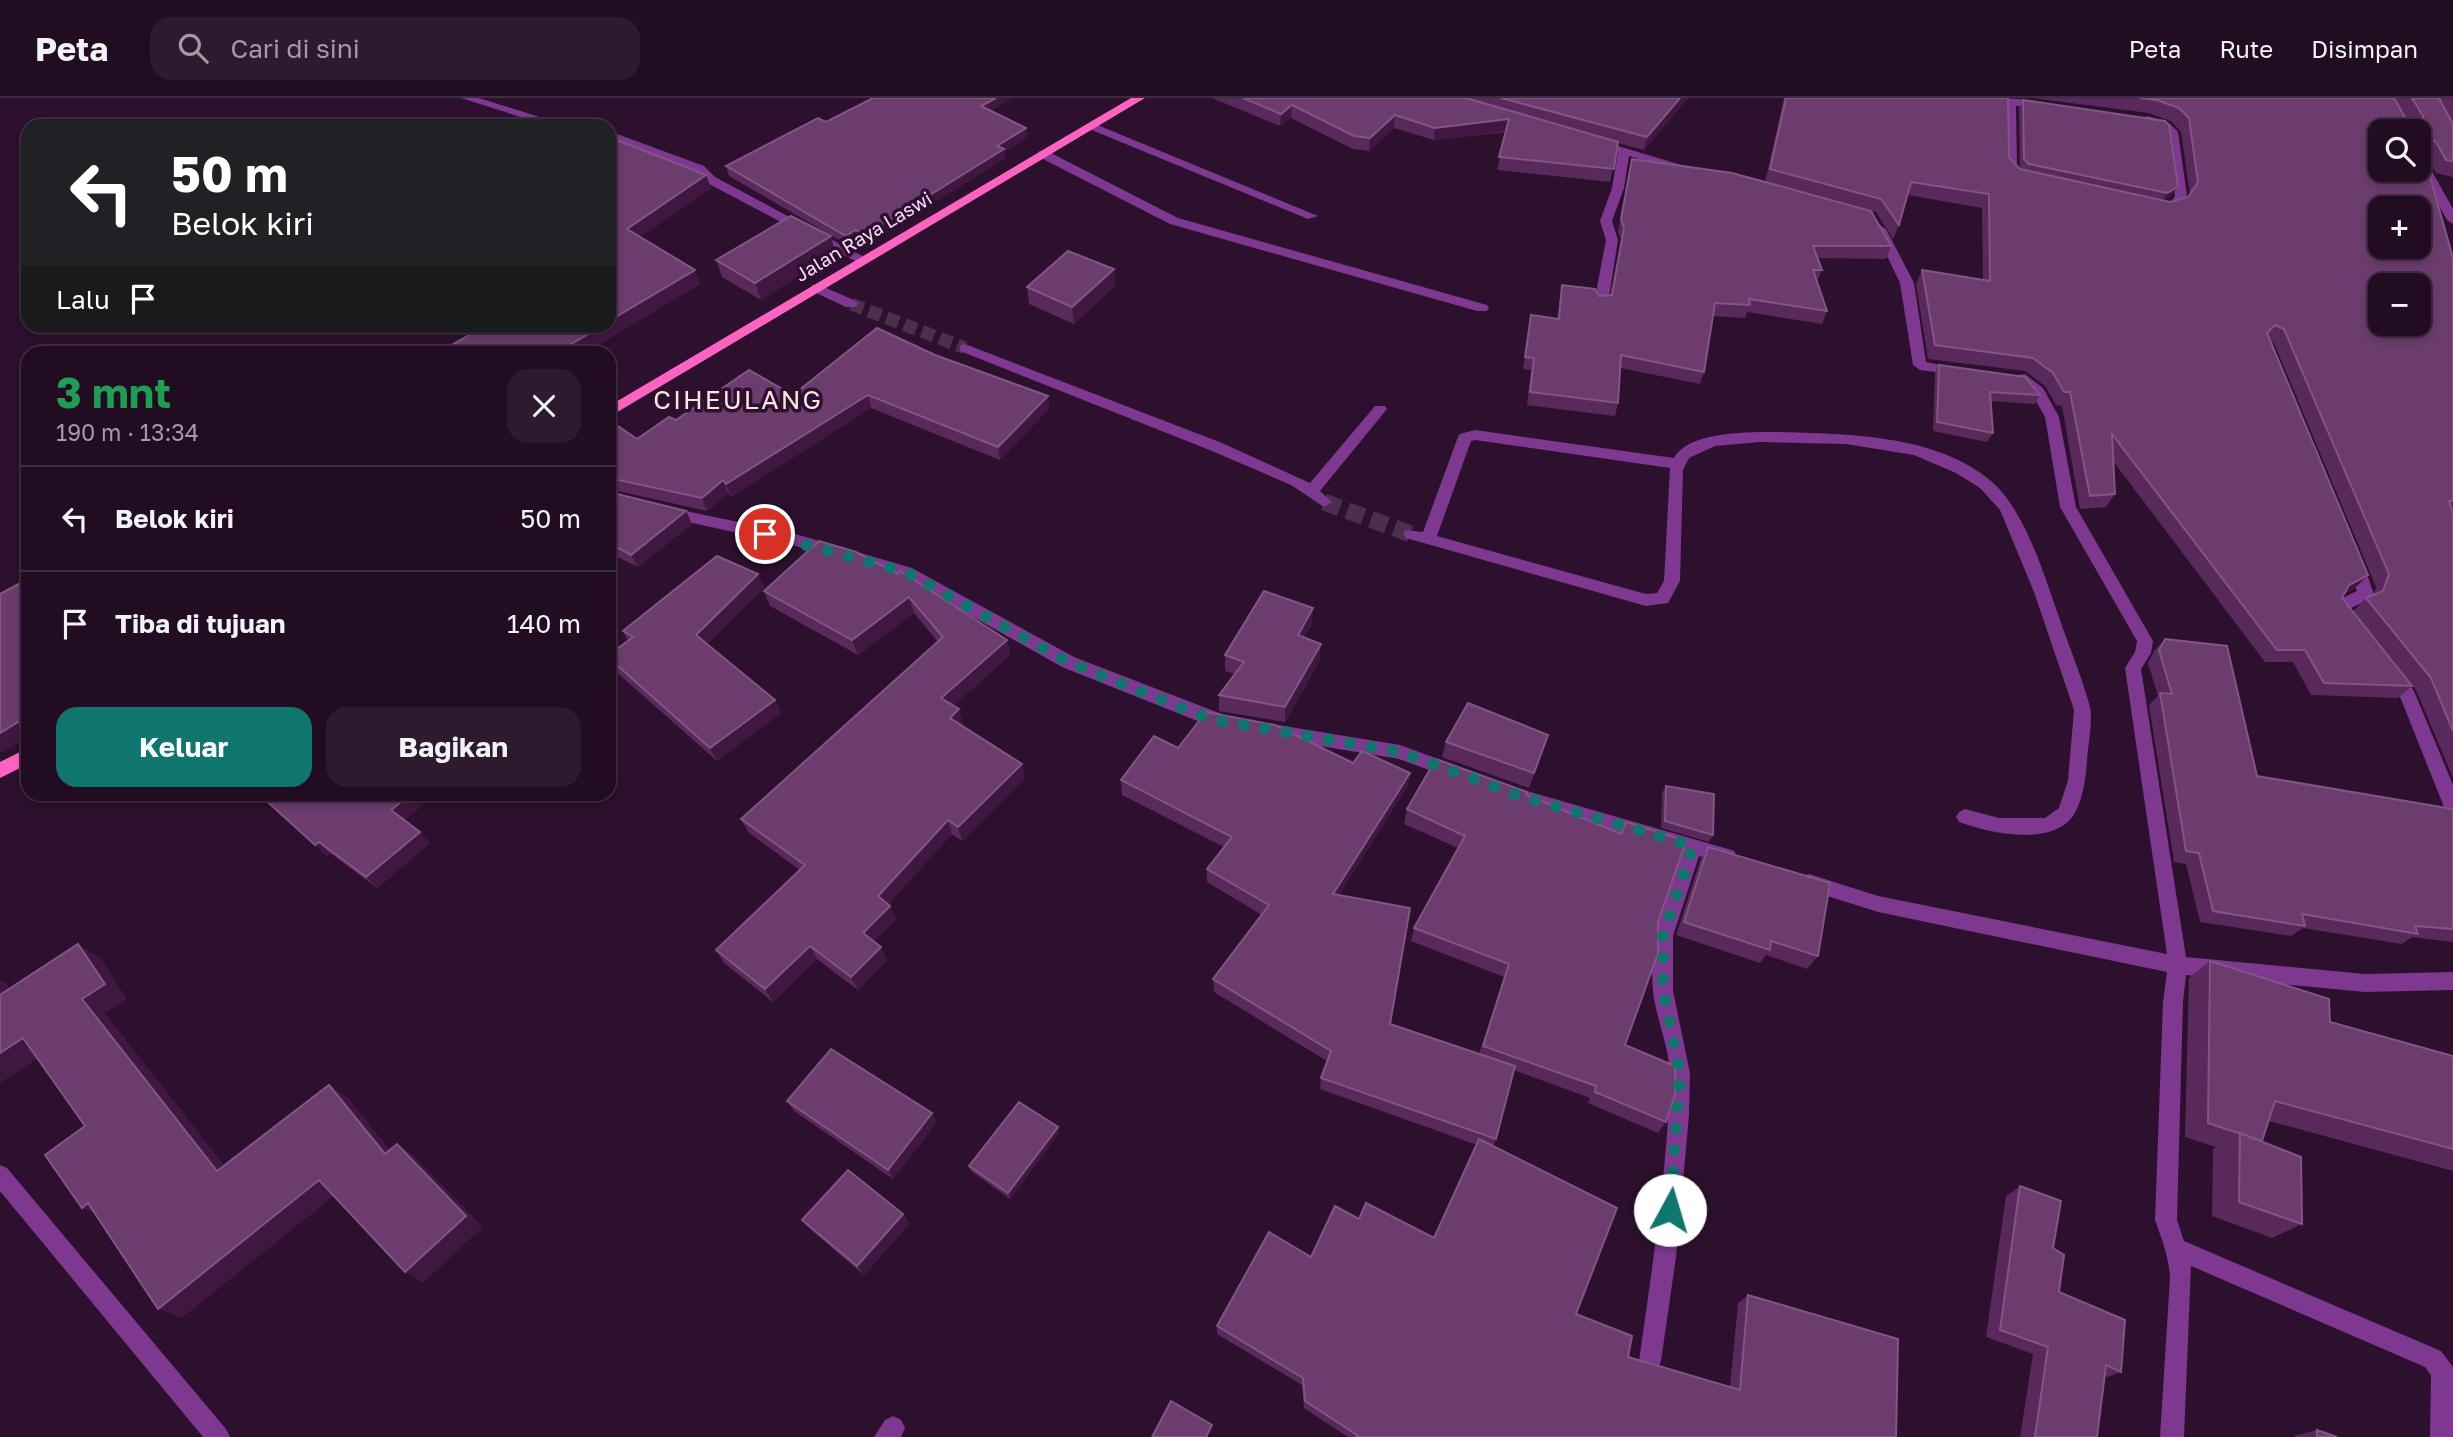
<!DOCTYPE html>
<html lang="id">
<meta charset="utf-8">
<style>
:root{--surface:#210c22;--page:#2d1a2f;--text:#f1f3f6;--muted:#a29ba5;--line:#3e2c40;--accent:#0f766e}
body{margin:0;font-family:"Golos Text",sans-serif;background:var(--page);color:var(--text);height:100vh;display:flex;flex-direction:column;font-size:26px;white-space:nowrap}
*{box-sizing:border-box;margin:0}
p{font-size:23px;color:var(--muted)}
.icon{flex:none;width:38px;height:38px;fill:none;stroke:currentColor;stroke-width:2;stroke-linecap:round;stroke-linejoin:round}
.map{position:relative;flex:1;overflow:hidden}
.details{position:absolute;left:21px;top:248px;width:595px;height:455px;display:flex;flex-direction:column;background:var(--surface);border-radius:21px;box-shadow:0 4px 10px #0003,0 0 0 2px var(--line)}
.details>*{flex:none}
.hud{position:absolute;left:21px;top:21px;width:595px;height:214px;border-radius:21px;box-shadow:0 4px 10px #0003,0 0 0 2px var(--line);background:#202124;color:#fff;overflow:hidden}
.tools{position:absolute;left:2368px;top:21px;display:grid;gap:14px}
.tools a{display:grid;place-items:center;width:63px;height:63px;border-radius:14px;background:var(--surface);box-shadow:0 4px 10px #0003,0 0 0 2px var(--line);font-size:35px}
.pin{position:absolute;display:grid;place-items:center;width:60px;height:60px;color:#fff;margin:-30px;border:4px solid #fff;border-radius:50%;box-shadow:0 2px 7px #0007}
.me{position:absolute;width:77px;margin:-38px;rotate:6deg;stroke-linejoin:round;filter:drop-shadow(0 0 5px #0008)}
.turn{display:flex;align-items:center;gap:24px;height:147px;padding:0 35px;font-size:32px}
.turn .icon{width:91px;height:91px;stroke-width:2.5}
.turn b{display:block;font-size:49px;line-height:60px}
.then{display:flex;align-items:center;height:66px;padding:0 35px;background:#0003;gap:14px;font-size:26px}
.round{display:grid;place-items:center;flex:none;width:74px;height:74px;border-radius:21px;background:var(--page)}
.summary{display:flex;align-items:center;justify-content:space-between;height:119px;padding:0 35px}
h1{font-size:42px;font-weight:700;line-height:52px;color:#1e9e55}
.button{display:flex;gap:14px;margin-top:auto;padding:14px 35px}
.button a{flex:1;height:80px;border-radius:21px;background:var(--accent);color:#fff;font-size:28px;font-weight:700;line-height:80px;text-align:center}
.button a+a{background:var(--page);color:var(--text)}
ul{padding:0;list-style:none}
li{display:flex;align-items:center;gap:21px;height:105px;padding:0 35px;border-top:2px solid var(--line)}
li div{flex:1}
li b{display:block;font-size:26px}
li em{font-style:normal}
header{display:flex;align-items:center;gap:42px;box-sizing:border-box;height:98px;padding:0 35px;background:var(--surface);border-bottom:2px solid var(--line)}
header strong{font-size:33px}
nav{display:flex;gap:38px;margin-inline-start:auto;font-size:24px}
.search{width:490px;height:63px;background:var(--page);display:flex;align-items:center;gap:18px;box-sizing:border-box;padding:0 24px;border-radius:21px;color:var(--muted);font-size:26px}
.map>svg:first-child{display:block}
</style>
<header>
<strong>Peta</strong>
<div class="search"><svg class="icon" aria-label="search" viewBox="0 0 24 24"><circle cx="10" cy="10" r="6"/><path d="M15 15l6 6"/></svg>Cari di sini</div>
<nav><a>Peta</a><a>Rute</a><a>Disimpan</a></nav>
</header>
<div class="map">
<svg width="2453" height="1339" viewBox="0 0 2453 1339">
<rect width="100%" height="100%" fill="#2c102d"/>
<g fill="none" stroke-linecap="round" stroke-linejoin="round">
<polyline stroke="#4b2f4c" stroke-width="13" stroke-dasharray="13 6" stroke-linecap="butt" points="851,206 965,250"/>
<polyline stroke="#4b2f4c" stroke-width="17" stroke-dasharray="17 8" stroke-linecap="butt" points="1324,404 1411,436"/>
<g fill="#7e388f" fill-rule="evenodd">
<polygon points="461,0 479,0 568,28 549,28"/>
<path d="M1979 0C2000 0 2033 0 2050 8L2044 11 2016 8 2017 71 2026 80 2024 83H2016L2005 72 2004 6Z"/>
<path d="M2148 18 2169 25 2178 34 2187 98 2179 110 2160 115 2154 111 2156 108 2171 104 2175 98 2166 35C2159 28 2149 29 2142 22Z"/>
<polygon points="1087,26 1095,26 1318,118 1308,121 1087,30"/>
<polygon points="609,33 704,68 715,79 870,162 864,166 859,165 707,85 696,74 609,41"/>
<polygon points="1590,42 1598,42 1698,72 1692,76 1629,58 1624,90 1612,123 1618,142 1608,205 1601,209 1594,205 1606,142 1600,123 1612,90 1618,55 1590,48"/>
<polygon points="1039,53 1047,53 1178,120 1487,207 1489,210 1487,213 1477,213 1170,126 1039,59"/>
<polygon points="2418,56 2424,59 2453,111 2453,126 2447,122 2418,71"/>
<polygon points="1880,127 1886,131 1914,185 1926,264 1965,272 1965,278 1920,272 1913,267 1900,185 1874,131"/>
<polygon points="817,186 856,203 858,206 856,209 846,209 812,193 812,187"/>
<polygon points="965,246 1222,345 1310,385 1375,308 1385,308 1387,311 1320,393 1332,404 1324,409 1291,387 1212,353 960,253 960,247"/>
<path d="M2025 276 2043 290 2059 319 2076 409 2153 543 2151 555 2141 571 2186 859 2365 876 2453 874V892L2365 894 2186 877 2183 904 2177 1122 2184 1143 2441 1253 2453 1269V1339H2430L2431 1277 2425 1269 2191 1168 2184 1339H2160L2170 1180C2169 1159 2162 1142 2155 1122L2163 904 2167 874 1878 814 1802 790 1800 784 1802 778 1809 776 1878 798 2167 856 2125 570 2135 554 2137 543 2060 409 2045 319 2032 296 2021 286 2011 284 2009 281 2011 278Z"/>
<path d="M1475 332 1674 360C1688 333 1751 334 1778 334 1846 336 1936 336 1991 383 2025 412 2044 477 2059 519 2069 549 2082 579 2090 609 2093 625 2088 646 2087 662 2086 679 2083 703 2073 718 2051 749 1989 735 1959 724L1956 719 1959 714 1965 711 1999 720H2045L2059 710 2068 682 2074 612 2034 494 2000 412 1980 390 1956 375 1914 357 1846 346 1760 344 1715 348 1689 360 1683 372 1680 483 1668 505 1646 508 1406 440 1403 436 1406 432 1423 434 1458 339 1460 336ZM1475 342 1670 370 1664 483 1657 495 1646 496 1437 438 1471 343Z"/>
<polygon points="666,409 792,435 912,470 1074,559 1232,620 1235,625 1232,630 1226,632 1210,628 1062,569 901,478 792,447 661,418 658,414 661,410"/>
<polygon points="2353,454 2361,460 2374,496 2372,500 2349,511 2354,524 2346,530 2340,528 2332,508 2334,504 2357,493 2345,460"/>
<polygon points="2393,570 2399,571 2414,593 2453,687 2453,716 2447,714 2444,709 2399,596 2385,576"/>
<polygon points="1278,627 1400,647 1460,669 1463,674 1460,679 1454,681 1399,661 1278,641 1272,639 1269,634 1272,629"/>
<path d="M1527 693 1728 751 1734 753 1737 759 1734 765 1728 767 1699 758 1673 838V893L1690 975 1689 1017 1676 1159 1661 1263 1658 1271 1650 1274 1642 1271 1639 1263C1652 1170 1667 1076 1670 982 1671 952 1656 922 1653 893 1648 840 1666 802 1682 753L1521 705 1518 700 1521 695Z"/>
<polygon points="0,1067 7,1070 226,1331 230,1339 203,1339 0,1093"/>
<polygon points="893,1318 901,1322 905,1330 901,1339 874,1339 885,1322"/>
</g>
<g fill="#ff63c1" fill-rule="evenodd">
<polygon points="1131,0 1145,0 609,319 609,308"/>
<polygon points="28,650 28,666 0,680 0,664"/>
</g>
</g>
<g fill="#5a295b">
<polygon points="1212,0 1688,0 1644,52 1618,45 1610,84 1497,72 1506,34 1434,42 1394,30 1369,53 1353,51 1291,20 1280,28"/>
<polygon points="1784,0 2008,0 2009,59 2020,71 2022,72 2020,70 2019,11 2023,2 2172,97 2164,103 2170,104 2188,99 2190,97 2181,34 2171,23 2149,15 2032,0 2394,0 2407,21 2395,0 2453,0 2453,79 2436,75 2426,58 2424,56 2453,160 2453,680 2416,592 2353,513 2366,500 2373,497 2376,489 2274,245 2270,243 2368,477 2355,490 2344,496 2342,500 2412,588 2398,600 2311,597 2293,564 2265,564 2113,363 2115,396 2106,409 2080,411 2062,308 2056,307 2045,288 2025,273 1928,261 1916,186 1922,172 1983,182 1982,110 1908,97 1899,127 1893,141 1876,114 1871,113 1891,148 1886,161 1818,160 1822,172 1817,184 1827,213 1822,226 1747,214 1745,220 1713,218 1704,274 1700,286 1620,270 1618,305 1615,318 1527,307 1531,272 1523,271 1531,217 1557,221 1560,200 1562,187 1599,198 1610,197 1621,142 1618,134 1632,61 1765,84"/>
<polygon points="991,13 1026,30 1027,39 1004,54 1005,60 870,145 857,142 848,147 729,78 726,68 826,24"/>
<polygon points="609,39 706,77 711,90 640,139 700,186 583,256 436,256 478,232 470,228 609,228"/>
<polygon points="831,138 835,155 761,202 722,179 716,162"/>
<polygon points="1114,171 1115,188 1074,226 1029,206 1027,189"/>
<polygon points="935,257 1048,298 1049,311 1000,362 871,310 731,399 728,395 707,413 609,391 609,322 637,341 676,322 793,297"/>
<polygon points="1939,267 2040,297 2035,306 1991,303 1993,335 1987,344 1933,333 1935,275"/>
<polygon points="609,394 686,413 692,426 638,469 609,455"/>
<polygon points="819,443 1007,542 1010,557 953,608 959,611 963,626 961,627 1025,680 962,743 952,736 888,806 890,808 896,821 874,843 881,849 887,862 858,892 817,861 773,904 724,865 716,852 800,772 749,735 741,721 938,544 914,515 858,557 770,508 764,493"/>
<polygon points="758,476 764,490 707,546 775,602 781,615 717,663 614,572 609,562 609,557 628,543 623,533"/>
<polygon points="1312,526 1304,539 1320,562 1285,624 1219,613 1219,597 1235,576 1225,573 1225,557"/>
<polygon points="2165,541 2257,678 2453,711 2453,844 2412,839 2402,846 2303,830 2291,838 2200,824 2186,766 2174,764 2149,607 2158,598 2148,565 2154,553"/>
<polygon points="1446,644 1543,652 1529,690 1442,659"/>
<polygon points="1178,650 1353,665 1410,675 1407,689 1339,797 1390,926 1479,956 1504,879 1411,843 1414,830 1458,750 1404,726 1407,711 1526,697 1658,824 1625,947 1666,1024 1658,1035 1588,1005 1590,1000 1514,972 1496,1041 1493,1048 1576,1216 1628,1259 1730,1289 1738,1205 1748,1197 1896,1339 1348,1339 1304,1310 1302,1287 1217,1236 1217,1228 1311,1159 1359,1121 1434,1140 1477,1047 1320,991 1321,980 1327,963 1214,894 1213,881 1262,817 1207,784 1207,771 1224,749 1122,697 1121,682"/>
<polygon points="1666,688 1713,737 1709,744 1661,730 1662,695"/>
<polygon points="258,696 436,696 404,722 430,745 377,790 330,755 327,758"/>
<polygon points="1708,749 1818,858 1807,871 1766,857 1760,865 1676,837 1700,763"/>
<polygon points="2210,863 2330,924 2453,958 2453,1073 2269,1023 2261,1044 2302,1126 2272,1140 2212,1118 2213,1051 2216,1049 2185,1039 2189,880"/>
<polygon points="787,1003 932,1015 936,1025 893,1081 794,1013"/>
<polygon points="1059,1035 1010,1101 971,1073 969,1068"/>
<polygon points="2020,1088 2059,1194 2121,1274 2104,1280 2097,1339 2020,1339 2033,1256 1986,1239 2006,1098"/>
<polygon points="903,1116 909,1126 864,1177 810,1131 802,1122"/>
<polygon points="2317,1332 2337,1339 2294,1339 2294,1338"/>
</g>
<g fill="#401741">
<polygon points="996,0 1013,0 983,18 981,8"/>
<polygon points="1680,0 1688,0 1644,52 1647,39"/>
<polygon points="1292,7 1291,20 1280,28 1281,16"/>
<polygon points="1395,17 1394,30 1369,53 1370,40"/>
<polygon points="1509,21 1507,33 1434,42 1435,30"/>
<polygon points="1026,30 1027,39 1004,54 1005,60 870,145 867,136 997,48"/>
<polygon points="706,77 711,90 632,145 627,131"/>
<polygon points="2178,89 2172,97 2162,104 2167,95"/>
<polygon points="855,132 857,142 848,147 846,138"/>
<polygon points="831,138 835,155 761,202 755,185"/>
<polygon points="1114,171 1115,188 1074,226 1072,209"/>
<polygon points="695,172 700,186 583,256 554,256 602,228 609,228 609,223"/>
<polygon points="868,297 871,310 731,399 726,386"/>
<polygon points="1048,298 1049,311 1000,362 998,349"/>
<polygon points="723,382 728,395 707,413 702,400"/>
<polygon points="686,413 692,426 638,469 631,457"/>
<polygon points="758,476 764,490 702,551 696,537"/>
<polygon points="2368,477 2355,490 2337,500 2349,487"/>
<polygon points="909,499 914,515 858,557 852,542"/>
<polygon points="1313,510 1312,526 1297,553 1298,537"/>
<polygon points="1007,542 1010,557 945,615 941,600"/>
<polygon points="1321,546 1320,562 1285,624 1285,609"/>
<polygon points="775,602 781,615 717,663 710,650"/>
<polygon points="959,611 963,626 954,635 950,620"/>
<polygon points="28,618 28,639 2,655 0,653 0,635"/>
<polygon points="1022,666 1025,680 962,743 958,729"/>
<polygon points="1410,675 1407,689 1331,810 1333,796"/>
<polygon points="411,696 436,696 402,724 391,712"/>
<polygon points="948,722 952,736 883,812 878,798"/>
<polygon points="420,734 430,745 377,790 366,779"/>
<polygon points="319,744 330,755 327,758 315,747"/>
<polygon points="890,808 896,821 869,848 863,835"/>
<polygon points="78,846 101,861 127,901 105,915 238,1085 217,1073 82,901"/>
<polygon points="810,848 817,861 773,904 765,891"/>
<polygon points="881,849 887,862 858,892 851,879"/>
<polygon points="0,882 7,886 23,912 0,898"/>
<polygon points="23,940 48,954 0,985 0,955"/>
<polygon points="329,987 348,1000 403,1068 385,1056"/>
<polygon points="932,1015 936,1025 893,1081 888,1072"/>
<polygon points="1058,1029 1059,1035 1010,1101 1008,1095"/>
<polygon points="397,1046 414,1058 483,1129 423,1185 405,1174"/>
<polygon points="319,1082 339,1094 182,1220 158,1211"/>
<polygon points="88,1105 107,1121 82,1110"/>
<polygon points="903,1116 909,1126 864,1177 857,1168"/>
</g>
<g fill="#6b3c6d" stroke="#825584" stroke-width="2" fill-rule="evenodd">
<polygon points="873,0 996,0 981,8 1026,30 997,48 1004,51 867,136 855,132 846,138 726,68 818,20 826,24"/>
<polygon points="1243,0 1466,0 1618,44 1614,71 1499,59 1509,21 1435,30 1395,17 1370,40 1354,38 1292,7 1281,16"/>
<polygon points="1501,0 1680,0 1647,39"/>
<path d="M1786 0H2008L2009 59 2020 71 2170 104 2188 99 2198 84 2189 20 2179 10 2157 2 2140 0H2394L2406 21 2423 22V18L2412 0H2439L2453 26V63L2446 62 2436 44 2429 40 2425 43 2424 58 2453 160V403H2449L2453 415V633L2431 580 2366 500 2383 493 2389 476 2284 231 2275 227 2267 235 2368 477 2349 487 2342 500 2412 588 2324 585 2305 552H2277L2112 336 2115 396 2090 398 2070 294H2064L2053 275 2033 260 1935 247 1922 172 1990 183 1989 96 1911 84 1899 127 1881 101 1770 71ZM2380 33H2418V72H2380ZM2380 110H2418V149H2380ZM2380 187H2418V226H2380Z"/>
<polygon points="2023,2 2165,23 2169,27 2178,89 2167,95 2029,66 2024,61"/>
<polygon points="569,23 581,28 562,28"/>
<polygon points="609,39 706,77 627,131 695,172 609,223"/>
<polygon points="1632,61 1732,75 1871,113 1891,148 1813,148 1822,172 1813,172 1827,213 1749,201 1750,207 1715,205 1704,274 1621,257 1618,305 1530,294 1534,260 1525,259 1531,217 1559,221 1562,187 1595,191 1599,198 1612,197 1624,130 1621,121"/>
<polygon points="791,118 831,138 755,185 716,162"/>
<polygon points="1068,153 1114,171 1072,209 1027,189"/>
<polygon points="485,228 602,228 554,256 436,256"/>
<polygon points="877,230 935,257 1048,298 998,349 868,297 726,386 723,382 702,400 609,380 609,322 637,341 669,319 676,322 749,272 793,297"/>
<polygon points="1939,267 2025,279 2040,297 1990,294 1993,335 1937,324"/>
<polygon points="609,394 686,413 631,457 609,445"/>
<polygon points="819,443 856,454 898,476 900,473 1007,542 941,600 959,611 950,620 1022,666 958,729 948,722 878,798 890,808 863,835 881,849 851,879 810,848 765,891 716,852 805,767 741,721 943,539 909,499 852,542 764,493"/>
<polygon points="717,458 758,476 696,537 775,602 710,650 609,560 609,557 633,539 623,533"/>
<polygon points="28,481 28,618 0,635 0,496"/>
<polygon points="1264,493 1313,510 1298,537 1321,546 1285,609 1219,597 1244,564 1225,557"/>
<polygon points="2165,541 2227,548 2257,678 2453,711 2453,831 2415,828 2418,836 2302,816 2305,828 2213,813 2199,755 2186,753 2160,595 2172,596 2159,552"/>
<polygon points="1468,605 1548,637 1534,675 1446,644"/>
<polygon points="1206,614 1275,627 1353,665 1362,653 1410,675 1333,796 1410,810 1390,926 1515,968 1496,1041 1321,980 1331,953 1213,881 1269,807 1207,771 1232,739 1121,682 1154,638 1178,650"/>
<polygon points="1436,661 1527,694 1526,697 1621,736 1626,724 1686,743 1658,824 1658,855 1625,947 1675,968 1675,996 1666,1024 1595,994 1596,988 1483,948 1509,866 1414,830 1465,738 1407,711"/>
<polygon points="1666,688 1714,696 1713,737 1665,723"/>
<polygon points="259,696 411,696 391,712 420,734 366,779 319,744 315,747"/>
<polygon points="1708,749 1830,785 1818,858 1771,843 1770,852 1684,824"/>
<polygon points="78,846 105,886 82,901 217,1073 329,987 385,1056 397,1046 466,1118 405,1174 319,1082 158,1211 88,1105 82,1110 45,1057 85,1028 23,940 0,955 0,897"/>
<polygon points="2210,863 2329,901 2330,924 2453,958 2453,1051 2275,1003 2262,1043 2208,1025"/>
<polygon points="831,951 932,1015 888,1072 787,1003"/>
<polygon points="1019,1004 1058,1029 1008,1095 969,1068"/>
<polygon points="2240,1035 2301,1059 2302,1126 2239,1104"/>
<polygon points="1479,1041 1617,1110 1576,1216 1632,1238 1628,1259 1740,1292 1748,1197 1898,1241 1896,1339 1356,1339 1357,1337 1305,1303 1303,1280 1217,1228 1269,1134 1311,1159 1335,1108 1359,1121 1366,1105 1434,1140"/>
<polygon points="848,1072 903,1116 857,1168 802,1122"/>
<polygon points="2020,1088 2061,1103 2053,1150 2064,1157 2059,1194 2125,1222 2121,1274 2106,1267 2097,1339 2035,1339 2048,1249 2000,1232"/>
<polygon points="1171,1303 1212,1327 1206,1339 1152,1339"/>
<polygon points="2317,1332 2337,1339 2317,1339"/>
</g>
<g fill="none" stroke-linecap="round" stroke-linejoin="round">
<polyline stroke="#0f766e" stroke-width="12" stroke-dasharray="0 21.6" points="765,436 906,474 1068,564 1210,621 1400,654 1520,698 1693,748 1663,838 1663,893 1680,975 1670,1112"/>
</g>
<g text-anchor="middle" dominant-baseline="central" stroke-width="7" stroke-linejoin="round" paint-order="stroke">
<g font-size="19" fill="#fbdcff" stroke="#2c102d">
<text transform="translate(863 138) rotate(-31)">Jalan Raya Laswi</text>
</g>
<g font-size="26" letter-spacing="2" fill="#ffe3de" stroke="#2c102d">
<text x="738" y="301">CIHEULANG</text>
</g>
</g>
</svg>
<div class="tools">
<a><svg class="icon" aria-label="search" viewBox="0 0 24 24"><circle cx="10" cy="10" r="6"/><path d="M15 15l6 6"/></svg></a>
<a>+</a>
<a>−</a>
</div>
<div class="pin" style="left:765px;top:436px;background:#d93025"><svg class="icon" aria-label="arrive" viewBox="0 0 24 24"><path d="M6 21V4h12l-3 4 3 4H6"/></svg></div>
<svg class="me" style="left:1670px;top:1112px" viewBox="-20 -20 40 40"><circle r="19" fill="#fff"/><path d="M0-13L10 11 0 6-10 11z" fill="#0f766e"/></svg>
<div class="hud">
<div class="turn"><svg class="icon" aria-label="left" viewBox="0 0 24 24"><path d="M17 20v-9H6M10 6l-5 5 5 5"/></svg><div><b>50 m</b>Belok kiri</div></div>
<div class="then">Lalu<svg class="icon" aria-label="arrive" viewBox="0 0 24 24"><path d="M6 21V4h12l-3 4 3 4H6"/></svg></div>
</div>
<section class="details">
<div class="summary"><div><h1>3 mnt</h1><p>190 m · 13:34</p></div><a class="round"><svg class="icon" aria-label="close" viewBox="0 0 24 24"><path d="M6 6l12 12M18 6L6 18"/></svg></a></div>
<ul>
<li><svg class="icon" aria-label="left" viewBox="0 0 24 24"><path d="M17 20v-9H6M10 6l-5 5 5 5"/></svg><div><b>Belok kiri</b></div><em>50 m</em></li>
<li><svg class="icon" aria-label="arrive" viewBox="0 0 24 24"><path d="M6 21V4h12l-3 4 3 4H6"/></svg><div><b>Tiba di tujuan</b></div><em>140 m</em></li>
</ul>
<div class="button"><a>Keluar</a><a>Bagikan</a></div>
</section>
</div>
